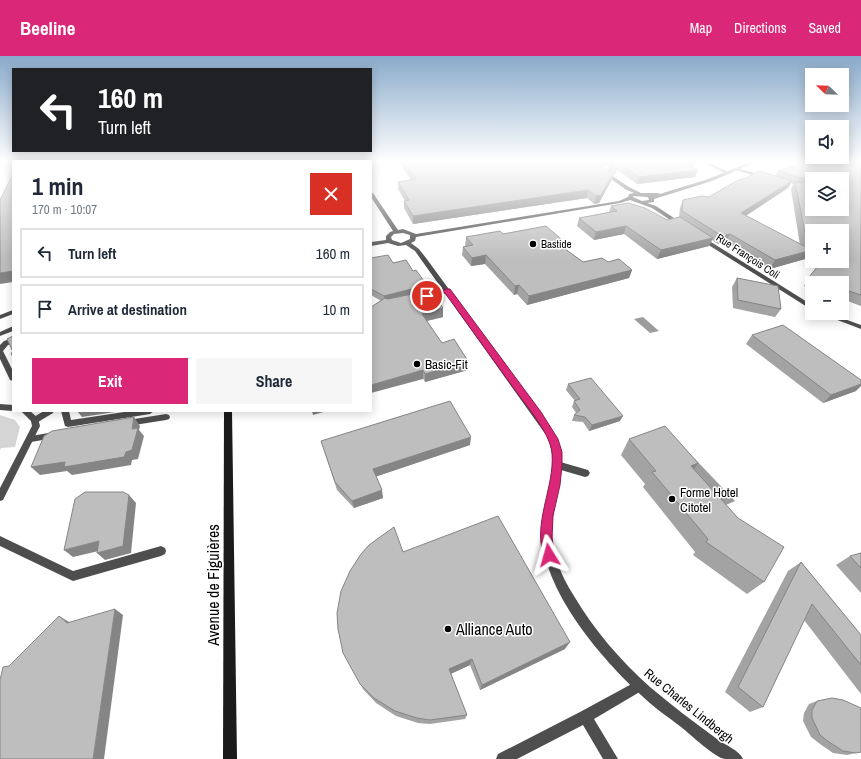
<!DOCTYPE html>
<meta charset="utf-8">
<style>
:root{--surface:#fff;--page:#f6f6f7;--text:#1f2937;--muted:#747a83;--line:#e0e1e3;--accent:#db2777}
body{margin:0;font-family:"Archivo Narrow",sans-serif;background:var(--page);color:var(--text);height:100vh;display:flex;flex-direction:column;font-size:15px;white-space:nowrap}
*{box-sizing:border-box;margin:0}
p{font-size:13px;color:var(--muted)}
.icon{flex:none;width:22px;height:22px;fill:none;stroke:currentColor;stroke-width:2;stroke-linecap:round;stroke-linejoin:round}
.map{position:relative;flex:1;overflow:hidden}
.panel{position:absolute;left:12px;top:104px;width:360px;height:252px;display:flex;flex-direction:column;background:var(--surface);border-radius:0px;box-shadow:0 2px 10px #0003}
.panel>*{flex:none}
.hud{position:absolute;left:12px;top:12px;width:360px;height:84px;border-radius:0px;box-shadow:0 2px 10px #0003;background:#202124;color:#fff;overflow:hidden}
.needle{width:26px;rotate:293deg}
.controls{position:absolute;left:805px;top:12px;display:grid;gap:8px}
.controls a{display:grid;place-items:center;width:44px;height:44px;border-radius:0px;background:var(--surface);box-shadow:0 2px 10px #0003;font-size:20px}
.pin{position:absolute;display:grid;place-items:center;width:34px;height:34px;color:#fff;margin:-17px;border:2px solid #fff;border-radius:50%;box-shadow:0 1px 4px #0007}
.me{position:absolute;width:44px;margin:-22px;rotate:352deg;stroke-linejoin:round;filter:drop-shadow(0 0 3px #0008)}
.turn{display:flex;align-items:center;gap:14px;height:84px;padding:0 20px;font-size:18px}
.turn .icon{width:52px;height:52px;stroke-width:2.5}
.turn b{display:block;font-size:28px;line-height:34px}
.round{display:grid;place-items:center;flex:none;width:42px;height:42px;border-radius:0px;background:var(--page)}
.overview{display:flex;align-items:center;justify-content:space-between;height:68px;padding:0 20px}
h1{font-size:24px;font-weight:700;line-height:30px}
.cta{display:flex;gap:8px;margin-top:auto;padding:8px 20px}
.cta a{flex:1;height:46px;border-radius:0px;background:var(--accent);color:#fff;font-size:16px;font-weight:700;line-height:46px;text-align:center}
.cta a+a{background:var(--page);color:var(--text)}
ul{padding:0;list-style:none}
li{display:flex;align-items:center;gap:12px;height:50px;margin:0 8px 6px;padding:0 12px;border:2px solid var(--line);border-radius:0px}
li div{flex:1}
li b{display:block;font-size:15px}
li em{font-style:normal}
header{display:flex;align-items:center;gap:24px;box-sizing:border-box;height:56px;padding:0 20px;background:var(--accent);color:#fff}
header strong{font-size:19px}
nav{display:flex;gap:22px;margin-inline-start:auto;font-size:14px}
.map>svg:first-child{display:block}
</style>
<header>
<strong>Beeline</strong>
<nav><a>Map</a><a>Directions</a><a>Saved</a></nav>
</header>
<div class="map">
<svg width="861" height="703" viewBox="0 0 861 703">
<rect width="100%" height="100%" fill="#fff"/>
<polygon fill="#d5d5d5" points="0,359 15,364 20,371 15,391 1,392 0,394"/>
<g fill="#9c9c9c">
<polygon points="643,261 659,275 650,277 634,263"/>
<polygon points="695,403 735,445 717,453 686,406"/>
</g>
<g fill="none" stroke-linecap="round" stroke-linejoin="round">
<g fill="#4e4e4e" fill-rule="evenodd">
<polygon points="700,105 705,105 731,117 727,118"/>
<polygon points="737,112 765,120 765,121 763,122 735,114 735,112"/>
<polygon points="447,233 450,235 449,236 425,242 422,240 423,239"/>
<polygon points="13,254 13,258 0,263 0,259"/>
<polygon points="13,282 13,287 8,289 3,295 13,315 13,325 10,324 0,303 0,289 4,285"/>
<polygon points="44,355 54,355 53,357 38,366 32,366 31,364 32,362"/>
<polygon points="61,355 69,355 71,364 131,355 154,355 150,358 68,371 65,370"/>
<polygon points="166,358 169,359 170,361 169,363 166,364 128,370 125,369 124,367 125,365 128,364"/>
<polygon points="54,376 57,377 58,379 57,381 54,382 31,386 28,385 27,383 28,381 31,380"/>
<polygon points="557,405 588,414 590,417 588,420 585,421 554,412 553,409 554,406"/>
<polygon points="0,480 73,515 161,490 165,492 166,495 165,498 161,500 73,525 0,490"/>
<polygon points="639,624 643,626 645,630 643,634 594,663 618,703 603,703 583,669 517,703 496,703 498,698 580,656"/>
</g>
<g fill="#4e4e4e" fill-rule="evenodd">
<path d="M586 105H590L629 131 641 137H658L660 138 708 123 753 105H758L712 125 654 143V146L647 147 656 150 683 168 684 169 681 171 652 152 630 144 620 147 416 181 415 185 411 187 419 193 426 202 545 364C575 406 554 428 552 472 551 496 561 520 574 540 594 574 620 604 650 631 671 649 694 666 717 683 725 689 739 694 743 703 737 703 730 703 725 703 715 702 690 678 681 671 667 660 653 651 641 639 601 602 547 539 542 483 539 448 564 414 546 379L415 195 406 189 398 190 388 187 371 190V186L386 184V180L390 176 393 175 371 141V136L373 137 398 174 403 173 416 178 619 145 628 141 629 138 634 137 625 133ZM633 140 648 141 649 144 642 145 633 141ZM403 177 410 179V183L401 187 392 184 391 181 394 178Z"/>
<polygon points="699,181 703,181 812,249 812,254 699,183"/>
<polygon points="819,257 828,257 861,269 861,273"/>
<polygon points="0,348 13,349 13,355 0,354"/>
<polygon points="21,355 30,355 38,362 40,370 3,444 0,445 0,432 32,370 31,365"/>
</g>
<polygon fill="#4e4e4e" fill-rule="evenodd" points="11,271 13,271 13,275 0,280 0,276"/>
<polygon fill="#1b1b1b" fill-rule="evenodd" points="224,355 232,355 237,703 223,703"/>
</g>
<g fill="#a3a3a3" fill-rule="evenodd">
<path d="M399 105H700V107L692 110 698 114 695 121 637 128 617 114 614 119 613 118 611 125 599 147 594 148 587 142 413 168 404 152V145H405L398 133V126L411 124 399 106ZM602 110H609L608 114Z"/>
<path d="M816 105H861V250L842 243V227H812V232L804 230 809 221 842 205 812 175V201L770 213 726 186 718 188 712 184 709 190 657 203 624 178 594 184 577 170 579 162 609 156 611 150 667 164 679 161 680 152 683 144 709 141 775 120 778 115ZM790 127 793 128 791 133 800 189 746 160 788 132Z"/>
<polygon points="503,178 560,189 583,206 608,206 632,214 629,222 527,249 517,238 514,239 485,208 471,210 462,199 463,191 466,190 465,190 466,181"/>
<polygon points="371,202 393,207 413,215 427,229 427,235 443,252 443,261 427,265 442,287 468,305 468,314 425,326 381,245 371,239"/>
<polygon points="737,222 781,253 775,261 733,252 732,231"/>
<polygon points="752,279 856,335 823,347 746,288"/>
<polygon points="568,328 620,365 589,375 583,366 572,365 574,359 576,357 572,351 574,345 575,345 566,334"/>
<polygon points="629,383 694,413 764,526 747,538 693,499 695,496 643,431 645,428 621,399"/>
<polygon points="321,385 470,389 376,420 383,442 354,452 337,434"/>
<polygon points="403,496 565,593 480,634 470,609 451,618 467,659 465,663 430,668 418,667 396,660 376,647 363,633 343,597"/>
<polygon points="861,497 861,537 836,509 850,500"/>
<polygon points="801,506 861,579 861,638 804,564 763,651 750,656 725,636 788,515"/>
<polygon points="817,645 856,697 847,699 833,697 820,688 811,681 803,665 804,657 809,648"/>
</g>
<g fill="#858585">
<polygon points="691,105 700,105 700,107 683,114 686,107"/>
<polygon points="619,107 617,114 614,119 616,112"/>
<polygon points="698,114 695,121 637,128 639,121"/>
<polygon points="613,118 611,125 599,147 594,148 596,140"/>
<polygon points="792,125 788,132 737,165 741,157"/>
<polygon points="588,134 587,142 413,168 413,160"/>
<polygon points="626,170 624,178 594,184 596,176"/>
<polygon points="730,178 726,186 718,188 722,180"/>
<polygon points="713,182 709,190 657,203 661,194"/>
<polygon points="561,183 560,191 554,185"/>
<polygon points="812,194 812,201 770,213 775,204"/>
<polygon points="486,199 485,208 471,210 472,202"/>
<polygon points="632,214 629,222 527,249 529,240"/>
<polygon points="13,215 13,226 0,228 0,217"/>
<polygon points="427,229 427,236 384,247 384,240"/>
<polygon points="519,229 517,238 514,239 515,230"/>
<polygon points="443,252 443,261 422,266 422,258"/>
<polygon points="468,305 468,314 425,326 425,318"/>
<polygon points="423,314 423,323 371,337 371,329"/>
<polygon points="861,328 861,330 856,335 823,347 831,339"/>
<polygon points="77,355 121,355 82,361"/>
<polygon points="312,355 327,355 313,359"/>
<polygon points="623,360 620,365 589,375 592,369"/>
<polygon points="134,361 140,370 139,374 144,380 138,403 132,404 131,409 72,419 67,415 40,419 31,411 132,373"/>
<polygon points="471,381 470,389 375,421 373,413"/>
<polygon points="698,407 687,423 691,410"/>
<polygon points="382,434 383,442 354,452 352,445"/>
<polygon points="129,439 136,447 131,497 105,504 97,497"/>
<polygon points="99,485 107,493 73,501 64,494"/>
<polygon points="115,553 123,559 104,703 93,703"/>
<polygon points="59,560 69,566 78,573 67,567"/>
<polygon points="570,586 565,593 480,634 482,629"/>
<polygon points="472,603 470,609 448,619 449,613"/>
</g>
<g fill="#bebebe" stroke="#858585" fill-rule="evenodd">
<polygon points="402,105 594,105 613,118 601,139 596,140 588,134 413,160 404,145 409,144 398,126 416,123"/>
<polygon points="653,105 691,105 686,107 698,114 639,121 619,107 616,112 609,108"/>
<path d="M803 105H855L859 106 861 105V239L842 233V227H825L809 221 822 205H842V175H812V194L775 204 730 178 722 180 682 155 683 144 702 140 709 141 738 124 746 122 759 115 792 125 741 157 808 192 795 126 802 127 807 124 778 115 792 111ZM812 123H842V153H812Z"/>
<polygon points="13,118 13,215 0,217 0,144"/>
<polygon points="628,147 645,152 667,164 680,161 713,182 661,194 626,170 596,176 579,162 617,155 611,150"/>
<polygon points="546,170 561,183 554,185 583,206 602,202 608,206 619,203 632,214 529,240 519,229 515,230 486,199 472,202 463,191 473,189 466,181 500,175 503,178"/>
<polygon points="388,199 393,207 406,204 413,215 416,214 427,229 384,240 371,233 371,202"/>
<polygon points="737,222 778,230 781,253 738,244"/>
<polygon points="431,234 443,252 422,258 442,287 454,283 468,305 425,318 423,314 371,329 371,251 385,242 388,243"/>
<polygon points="783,269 861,324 861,328 831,339 752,279"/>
<polygon points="13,280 13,296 7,283"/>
<polygon points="13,296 13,302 11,297"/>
<polygon points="591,322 623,360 592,369 585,361 574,359 580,354 574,345 580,343 568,328"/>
<polygon points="450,345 471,381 373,413 382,434 352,445 335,426 321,385"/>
<polygon points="134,361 132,373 138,372 132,394 126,396 124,401 64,411 65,406 31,411 44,380 52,375"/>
<polygon points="665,370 698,407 691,410 738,462 784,491 764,526 706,486 708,483 652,416 656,415 629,383"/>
<polygon points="85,436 123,436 129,439 123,490 97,497 99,485 64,494 75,443"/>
<polygon points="498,460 570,586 482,629 472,603 449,613 467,659 430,664 417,662 395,655 374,642 360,628 343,597 338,573 337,557 341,535 350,515 361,498 369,489 394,471 403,496"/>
<polygon points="861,497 861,512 850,500"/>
<polygon points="801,506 861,579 861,609 812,548 763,651 738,631"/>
<polygon points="115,553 93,703 0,703 0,624 3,611 9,610 59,560 67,567"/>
<polygon points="832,642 843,644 861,652 861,696 856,697 843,695 829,686 820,679 812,662 812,654 817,645"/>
</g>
<linearGradient id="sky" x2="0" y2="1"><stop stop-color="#89aaca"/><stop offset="0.52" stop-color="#fff"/><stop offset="1" stop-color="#fff" stop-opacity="0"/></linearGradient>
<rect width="861" height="203" fill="url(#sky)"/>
<path fill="#db2777" stroke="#8e194d" d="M447 233H450L541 356 558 383 562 396V409L560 429 553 460 552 482 555 499 553 503 549 504 545 503C531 469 555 432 552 397 550 375 522 345 510 327 488 297 467 267 445 237L427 242 424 240Z"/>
<g fill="#000" stroke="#fff" stroke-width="1.5">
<circle cx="533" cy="188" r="4"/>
<circle cx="417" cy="308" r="4"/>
<circle cx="672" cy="443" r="4"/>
<circle cx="448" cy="573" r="4"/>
</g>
<g text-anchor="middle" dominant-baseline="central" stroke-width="3" stroke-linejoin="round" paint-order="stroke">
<g font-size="11" fill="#000" stroke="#fff" text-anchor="start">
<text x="541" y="188">Bastide</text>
</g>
<g font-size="11" fill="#000" stroke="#fff">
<text transform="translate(748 200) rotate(33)">Rue François Coli</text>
</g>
<g font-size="13" fill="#000" stroke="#fff" text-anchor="start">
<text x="425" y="308">Basic-Fit</text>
<text x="680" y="436">Forme Hotel<tspan x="680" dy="15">Citotel</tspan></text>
</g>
<g font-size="13" fill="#000" stroke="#fff">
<text transform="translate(689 650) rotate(39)">Rue Charles Lindbergh</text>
</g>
<g font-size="16" fill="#000" stroke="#fff">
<text transform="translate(213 529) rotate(-90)">Avenue de Figuières</text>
</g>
<g font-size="16" fill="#000" stroke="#fff" text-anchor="start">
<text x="456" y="573">Alliance Auto</text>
</g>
</g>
</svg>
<div class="controls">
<a><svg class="needle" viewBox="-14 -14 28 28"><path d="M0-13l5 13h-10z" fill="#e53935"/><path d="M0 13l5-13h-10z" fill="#747a83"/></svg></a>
<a><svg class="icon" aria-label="sound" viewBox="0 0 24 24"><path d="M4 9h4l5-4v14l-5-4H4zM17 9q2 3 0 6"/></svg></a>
<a><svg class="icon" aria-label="layers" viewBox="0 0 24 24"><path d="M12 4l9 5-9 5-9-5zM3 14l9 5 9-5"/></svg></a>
<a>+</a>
<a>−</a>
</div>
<div class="pin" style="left:427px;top:240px;background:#d93025"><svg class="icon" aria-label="arrive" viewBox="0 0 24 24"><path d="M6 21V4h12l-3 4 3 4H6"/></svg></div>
<svg class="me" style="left:549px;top:499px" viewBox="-20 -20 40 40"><path d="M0-17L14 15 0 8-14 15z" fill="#db2777" stroke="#fff" stroke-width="4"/></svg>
<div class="hud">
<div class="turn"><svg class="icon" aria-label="left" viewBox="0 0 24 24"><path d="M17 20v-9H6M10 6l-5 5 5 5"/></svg><div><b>160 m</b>Turn left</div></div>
</div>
<section class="panel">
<div class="overview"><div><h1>1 min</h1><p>170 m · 10:07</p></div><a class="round" style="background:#d93025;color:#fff"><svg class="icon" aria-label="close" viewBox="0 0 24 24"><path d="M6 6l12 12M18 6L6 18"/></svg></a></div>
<ul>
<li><svg class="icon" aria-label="left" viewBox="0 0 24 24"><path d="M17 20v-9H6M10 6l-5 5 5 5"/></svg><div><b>Turn left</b></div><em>160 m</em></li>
<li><svg class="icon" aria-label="arrive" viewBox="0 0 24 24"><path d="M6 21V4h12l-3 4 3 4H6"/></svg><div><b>Arrive at destination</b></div><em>10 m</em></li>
</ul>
<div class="cta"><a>Exit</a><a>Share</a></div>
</section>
</div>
